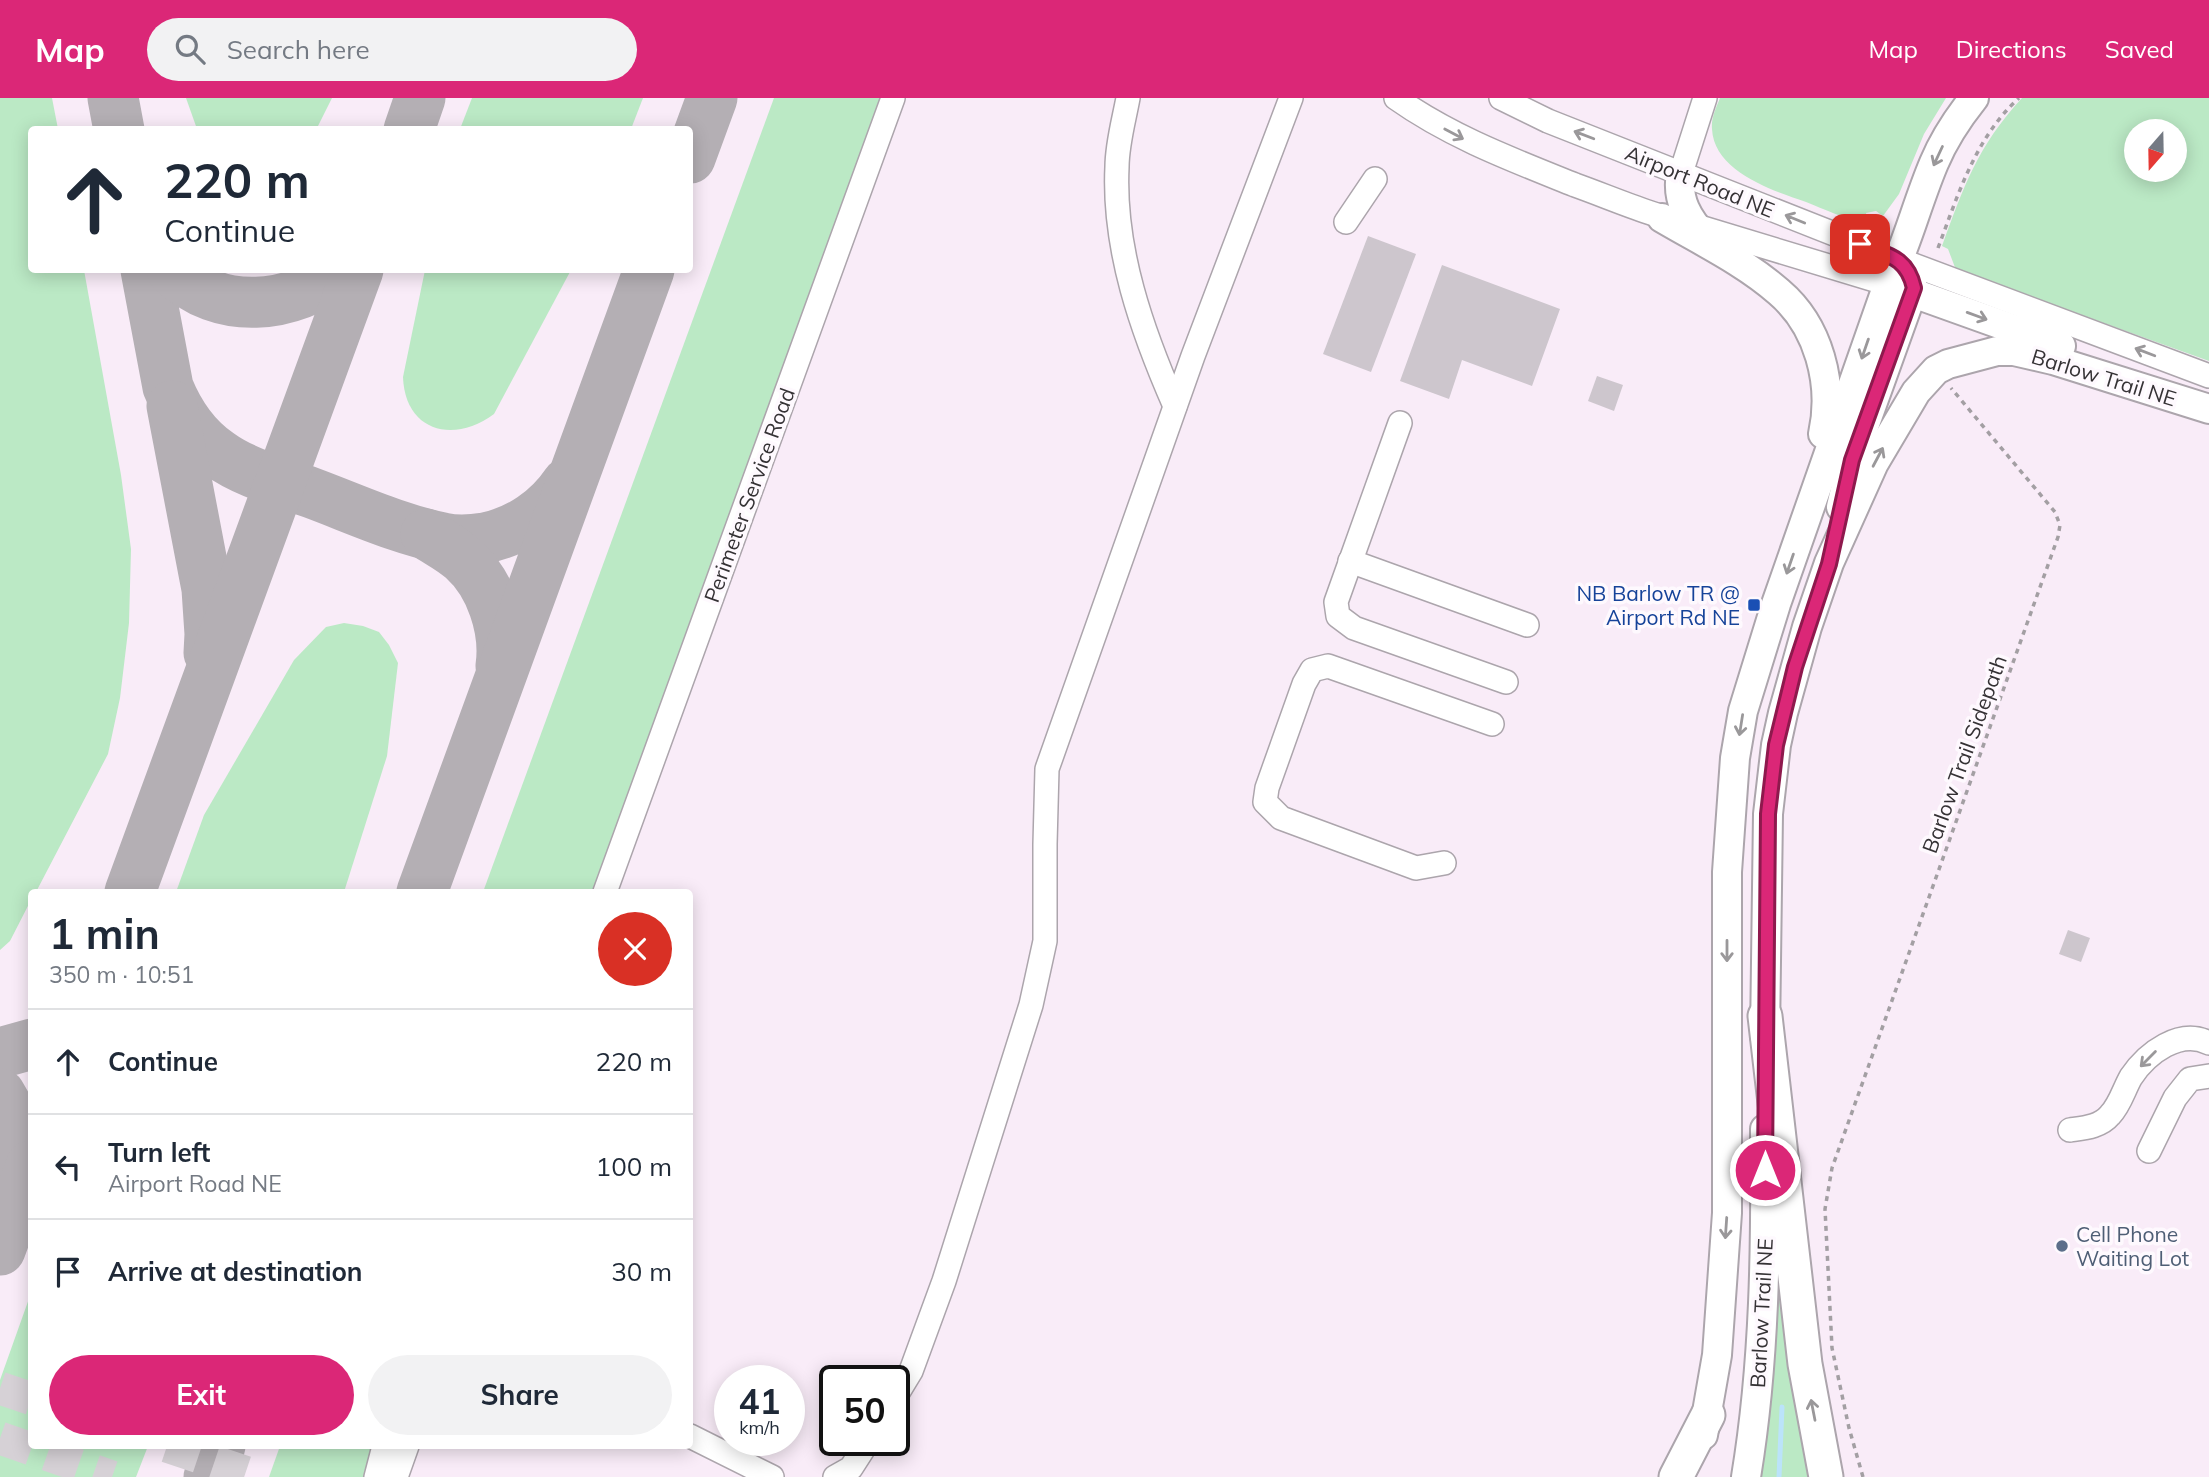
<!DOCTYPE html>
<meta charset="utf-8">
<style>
:root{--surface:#fff;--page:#f2f2f3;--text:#1f2937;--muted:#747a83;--line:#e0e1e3;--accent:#db2777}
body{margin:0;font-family:Mulish,sans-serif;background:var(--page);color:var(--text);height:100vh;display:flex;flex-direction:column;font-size:26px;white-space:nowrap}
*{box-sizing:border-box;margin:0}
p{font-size:23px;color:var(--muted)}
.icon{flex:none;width:38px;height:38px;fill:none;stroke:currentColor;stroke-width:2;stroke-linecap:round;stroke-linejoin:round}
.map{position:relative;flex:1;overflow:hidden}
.sheet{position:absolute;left:28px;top:791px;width:665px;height:560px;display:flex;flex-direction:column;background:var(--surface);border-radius:7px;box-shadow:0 4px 18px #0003}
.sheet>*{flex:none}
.hud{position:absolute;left:28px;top:28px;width:665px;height:147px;border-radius:7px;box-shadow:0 4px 18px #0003;background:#fff;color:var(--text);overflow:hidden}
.needle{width:46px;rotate:200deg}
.buttons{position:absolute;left:2124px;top:21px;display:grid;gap:14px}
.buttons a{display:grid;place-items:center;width:63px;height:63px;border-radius:50%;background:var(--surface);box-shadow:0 4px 18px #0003;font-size:35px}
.speed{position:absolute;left:714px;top:1267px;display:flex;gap:14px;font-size:35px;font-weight:700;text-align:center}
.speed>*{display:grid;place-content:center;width:91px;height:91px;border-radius:50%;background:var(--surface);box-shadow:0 4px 18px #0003;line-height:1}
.speed small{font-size:18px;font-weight:400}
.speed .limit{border:4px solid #111;border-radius:10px;background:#fff;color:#111}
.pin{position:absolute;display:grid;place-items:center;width:60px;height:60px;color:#fff;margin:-30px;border-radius:14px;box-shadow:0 4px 10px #0006}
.me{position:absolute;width:77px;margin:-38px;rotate:0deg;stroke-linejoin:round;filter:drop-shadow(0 0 5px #0008)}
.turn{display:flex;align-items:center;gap:24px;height:147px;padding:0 21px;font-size:32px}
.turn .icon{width:91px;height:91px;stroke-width:2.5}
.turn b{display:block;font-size:49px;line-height:60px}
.round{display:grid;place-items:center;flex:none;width:74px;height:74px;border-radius:37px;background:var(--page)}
.overview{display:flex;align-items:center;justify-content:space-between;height:119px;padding:0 21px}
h1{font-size:42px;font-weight:700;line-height:52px}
.action{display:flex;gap:14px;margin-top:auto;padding:14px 21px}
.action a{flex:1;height:80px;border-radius:42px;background:var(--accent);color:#fff;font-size:28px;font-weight:700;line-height:80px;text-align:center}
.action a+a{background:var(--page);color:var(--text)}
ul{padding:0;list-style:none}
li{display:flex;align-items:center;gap:21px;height:105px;padding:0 21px;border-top:2px solid var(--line)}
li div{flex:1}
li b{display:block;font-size:26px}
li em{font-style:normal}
header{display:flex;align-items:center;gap:42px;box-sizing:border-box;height:98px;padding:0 35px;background:var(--accent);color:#fff}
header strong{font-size:33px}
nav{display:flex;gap:38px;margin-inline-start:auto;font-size:24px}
.search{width:490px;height:63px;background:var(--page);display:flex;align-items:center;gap:18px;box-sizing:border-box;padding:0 24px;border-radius:38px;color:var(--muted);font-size:26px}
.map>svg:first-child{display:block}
</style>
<header>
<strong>Map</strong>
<div class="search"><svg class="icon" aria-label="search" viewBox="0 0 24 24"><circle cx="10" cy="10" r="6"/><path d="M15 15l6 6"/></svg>Search here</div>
<nav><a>Map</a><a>Directions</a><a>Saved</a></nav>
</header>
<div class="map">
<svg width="2209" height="1379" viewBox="0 0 2209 1379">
<rect width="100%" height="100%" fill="#fef9fe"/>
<path fill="#f9ecf8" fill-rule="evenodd" d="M0 0H2209V1379H0ZM32 32H690V172H32ZM2137 33H2175V72H2137ZM32 794H690V1348H32ZM730 1283H789V1342H730ZM835 1283H894V1342H835Z"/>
<g fill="#bbe9c5" fill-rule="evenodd">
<polygon points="0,0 52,0 58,31 32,32 32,172 84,172 121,377 131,451 129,525 120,600 108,656 36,794 32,794 31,802 10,843 0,852"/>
<polygon points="186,0 332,0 316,32 197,31"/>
<polygon points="472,0 643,0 631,31 460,31"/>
<polygon points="774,0 884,0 595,794 483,794"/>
<path d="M1720 0H1946L1924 36 1899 96 1883 118 1876 113 1866 115 1867 119 1863 123C1844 121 1824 111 1806 104 1774 93 1714 74 1712 31 1711 20 1716 10 1720 0Z"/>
<path d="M2022 0H2209V263L1956 172 1948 151 1942 148C1964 88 1977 49 2022 0ZM2137 33H2175V72H2137Z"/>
<path d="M425 172H571L494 316C454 346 405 334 403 279Z"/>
<polygon points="344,525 363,528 379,534 389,547 398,565 387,658 344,794 176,794 204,717 294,562 326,529"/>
<polygon points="1776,1133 1813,1379 1754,1379"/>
<polygon points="31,1195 32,1348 148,1348 136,1379 0,1379 0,1282"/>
<polygon points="280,1348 380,1348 370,1379 269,1379"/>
</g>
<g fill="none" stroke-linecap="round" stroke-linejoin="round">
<polyline stroke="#bbe3fa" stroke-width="5" points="1779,1379 1782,1309"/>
<g stroke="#b4afb4" stroke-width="51">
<polyline points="113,0 119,32"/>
<polyline points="409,32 420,0"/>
<polyline points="690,60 712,0"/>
<path d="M146 172 168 289C179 316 194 339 219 356 245 375 281 384 312 395 355 411 398 431 443 440 456 443 472 442 485 440 519 433 548 413 567 385"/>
<path d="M172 172C220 219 292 211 341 172"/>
<polyline points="172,308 207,491 210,536 209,555"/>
<path d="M426 436C438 444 452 451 463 461 491 486 506 531 501 568"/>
<polyline points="130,794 358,172"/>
<polyline points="422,794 649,172"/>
<polyline points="0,955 32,946"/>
<path d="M0 996C20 1028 25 1062 19 1099"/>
<polyline points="0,1152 31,1068"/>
<polyline points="209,1379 220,1348"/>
</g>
</g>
<g fill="#cdc6cd">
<polygon points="1368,138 1416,156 1371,274 1323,256"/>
<polygon points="1442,167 1560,211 1532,288 1462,262 1449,301 1400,283"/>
<polygon points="1597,278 1623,287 1614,313 1588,303"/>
<polygon points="2068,832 2090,840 2081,864 2059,856"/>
</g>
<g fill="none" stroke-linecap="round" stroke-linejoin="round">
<g stroke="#d6d1d6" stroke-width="33" stroke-dasharray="33 17" stroke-linecap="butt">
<polyline points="0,1290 32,1301"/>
<polyline points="0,1340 112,1379"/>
<polyline points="167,1348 259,1379"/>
</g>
<defs>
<g id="minor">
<path d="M1128 0C1124 22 1117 46 1117 69 1113 151 1142 233 1175 308"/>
<path d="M1396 0C1451 39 1513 62 1575 87 1614 101 1652 118 1693 127L1888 186"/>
<polyline points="1501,0 1548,23 1900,162 2209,278"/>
<polyline points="1681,75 1705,0"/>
<polyline points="1346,124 1375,81"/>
<polyline points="1400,325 1336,504 1338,518 1354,530 1506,584"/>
<polyline points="1350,463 1527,527"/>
<polyline points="1444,765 1416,770 1281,720 1265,704 1267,690 1304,586 1312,572 1328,568 1492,626"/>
<polyline points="605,794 893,0"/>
<path d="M2070 1032C2084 1030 2100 1029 2110 1017 2120 1007 2124 991 2131 979 2147 955 2180 930 2209 945"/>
<polyline points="2149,1053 2175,1000 2190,981 2209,978"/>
<polyline points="894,1301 911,1273 944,1183 1031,907 1045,843 1045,746 1047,671 1193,258 1291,0"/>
<polyline points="690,1338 772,1379"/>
<polyline points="376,1379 384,1348"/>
<polyline points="396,1379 407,1348"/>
<polyline points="835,1379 851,1370 869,1342"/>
</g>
<g id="major">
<path d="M1681 75C1676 102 1688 121 1706 141"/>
<path d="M1662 120C1701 143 1745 164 1779 194 1819 228 1834 286 1823 336"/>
<polyline points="1888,186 2061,248"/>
<polyline points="1841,409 1852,362 1912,195 1912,179"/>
<polyline points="1765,938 1768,716 1776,647 1783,615 1807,529 1829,465 1874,365 1916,294 1936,272 1948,266 1997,253 2014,253 2053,262 2209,311"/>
<path d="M1703 1337 1717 1257 1727 1115V774L1735 660 1743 613 1776 506 1888 186C1907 147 1917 105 1934 65 1944 41 1958 20 1974 0"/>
<path d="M1746 1379C1765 1264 1766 1147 1765 1031"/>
</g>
<g id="highway">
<polyline points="1765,918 1805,1266 1826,1379"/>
<polyline points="1676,1379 1708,1317"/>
</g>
</defs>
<use href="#minor" stroke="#aca5ac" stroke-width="26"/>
<use href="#major" stroke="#aca5ac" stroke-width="32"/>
<use href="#highway" stroke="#aca5ac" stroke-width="37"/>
<g stroke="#a39fa3" stroke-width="3.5" stroke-dasharray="5 5" stroke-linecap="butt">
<path d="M1938 150C1958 97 1975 40 2019 0"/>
<polyline points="1863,1379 1849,1330 1832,1250 1825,1111 1832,1070 2058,439 2060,427 2055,414 1951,290"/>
</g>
<use href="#minor" stroke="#fff" stroke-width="23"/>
<use href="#major" stroke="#fff" stroke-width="28"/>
<use href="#highway" stroke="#fff" stroke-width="33"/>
</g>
<defs><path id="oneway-shaft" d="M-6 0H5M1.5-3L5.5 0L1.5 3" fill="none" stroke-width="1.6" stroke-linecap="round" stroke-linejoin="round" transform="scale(1.75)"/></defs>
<g stroke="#9a989a">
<use href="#oneway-shaft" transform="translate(1454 36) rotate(28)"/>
<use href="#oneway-shaft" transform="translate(1584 37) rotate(-159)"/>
<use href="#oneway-shaft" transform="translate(1938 58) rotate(115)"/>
<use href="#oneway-shaft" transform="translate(1795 121) rotate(-158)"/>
<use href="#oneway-shaft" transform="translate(1977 218) rotate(20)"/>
<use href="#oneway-shaft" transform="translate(1865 251) rotate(109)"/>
<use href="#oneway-shaft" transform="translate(2145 254) rotate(-159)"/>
<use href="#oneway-shaft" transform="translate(1878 359) rotate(-62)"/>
<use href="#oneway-shaft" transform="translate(1790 466) rotate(109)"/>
<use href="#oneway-shaft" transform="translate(1741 627) rotate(99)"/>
<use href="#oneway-shaft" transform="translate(1727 853) rotate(90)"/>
<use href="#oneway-shaft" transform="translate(2148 961) rotate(135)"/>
<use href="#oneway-shaft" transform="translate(1726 1130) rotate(94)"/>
<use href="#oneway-shaft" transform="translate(1813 1312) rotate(-101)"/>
</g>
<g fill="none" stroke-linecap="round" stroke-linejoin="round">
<defs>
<path id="route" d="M1765 1072 1768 716 1776 647 1795 569 1829 466 1852 362 1914 190C1907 158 1886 157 1860 146"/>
</defs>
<use href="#route" stroke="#8e194d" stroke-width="18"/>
<use href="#route" stroke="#db2777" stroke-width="12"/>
</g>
<rect fill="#1a4fb4" stroke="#fef9fe" stroke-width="2.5" x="1747" y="500" width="14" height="14" rx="3.5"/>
<circle fill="#5c6f8a" stroke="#fef9fe" stroke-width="2.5" cx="2062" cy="1148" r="7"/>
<g text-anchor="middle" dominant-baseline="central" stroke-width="7" stroke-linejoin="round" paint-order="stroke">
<g font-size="21" fill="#353235" stroke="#fef9fe">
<text transform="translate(1700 83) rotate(22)">Airport Road NE</text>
<text transform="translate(2104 279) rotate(17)">Barlow Trail NE</text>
<text transform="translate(749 397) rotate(-70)">Perimeter Service Road</text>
<text transform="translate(1964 656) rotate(-70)">Barlow Trail Sidepath</text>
<text transform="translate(1761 1215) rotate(-87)">Barlow Trail NE</text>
</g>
<g font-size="21" fill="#164399" stroke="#fef9fe" text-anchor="end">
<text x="1740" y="495">NB Barlow TR @<tspan x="1740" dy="24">Airport Rd NE</tspan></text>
</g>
<g font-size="21" fill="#4e5e75" stroke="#fef9fe" text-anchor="start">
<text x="2076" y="1136">Cell Phone<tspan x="2076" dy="24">Waiting Lot</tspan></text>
</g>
</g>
</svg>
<div class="buttons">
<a><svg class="needle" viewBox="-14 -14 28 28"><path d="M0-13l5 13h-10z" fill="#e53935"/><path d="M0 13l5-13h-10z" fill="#747a83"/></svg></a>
</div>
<div class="speed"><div>41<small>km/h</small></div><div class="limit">50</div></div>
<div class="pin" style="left:1860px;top:146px;background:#d93025"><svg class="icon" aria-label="arrive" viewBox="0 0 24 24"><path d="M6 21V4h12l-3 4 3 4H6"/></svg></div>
<svg class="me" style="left:1765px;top:1072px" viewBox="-20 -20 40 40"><circle r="17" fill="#db2777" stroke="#fff" stroke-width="3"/><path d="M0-11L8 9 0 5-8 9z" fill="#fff"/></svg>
<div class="hud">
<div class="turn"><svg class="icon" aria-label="ahead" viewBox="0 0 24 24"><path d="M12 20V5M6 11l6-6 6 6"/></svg><div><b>220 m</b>Continue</div></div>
</div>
<section class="sheet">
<div class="overview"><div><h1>1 min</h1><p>350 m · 10:51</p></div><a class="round" style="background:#d93025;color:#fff"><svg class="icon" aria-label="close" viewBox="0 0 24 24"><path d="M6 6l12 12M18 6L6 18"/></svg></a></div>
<ul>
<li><svg class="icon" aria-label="ahead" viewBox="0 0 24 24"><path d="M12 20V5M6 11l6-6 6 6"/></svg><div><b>Continue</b></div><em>220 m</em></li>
<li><svg class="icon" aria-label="left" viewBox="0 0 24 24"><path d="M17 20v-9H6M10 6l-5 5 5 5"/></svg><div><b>Turn left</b><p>Airport Road NE</p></div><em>100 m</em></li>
<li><svg class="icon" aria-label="arrive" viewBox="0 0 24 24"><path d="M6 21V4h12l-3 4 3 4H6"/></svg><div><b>Arrive at destination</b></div><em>30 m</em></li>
</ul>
<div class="action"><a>Exit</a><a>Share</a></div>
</section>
</div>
